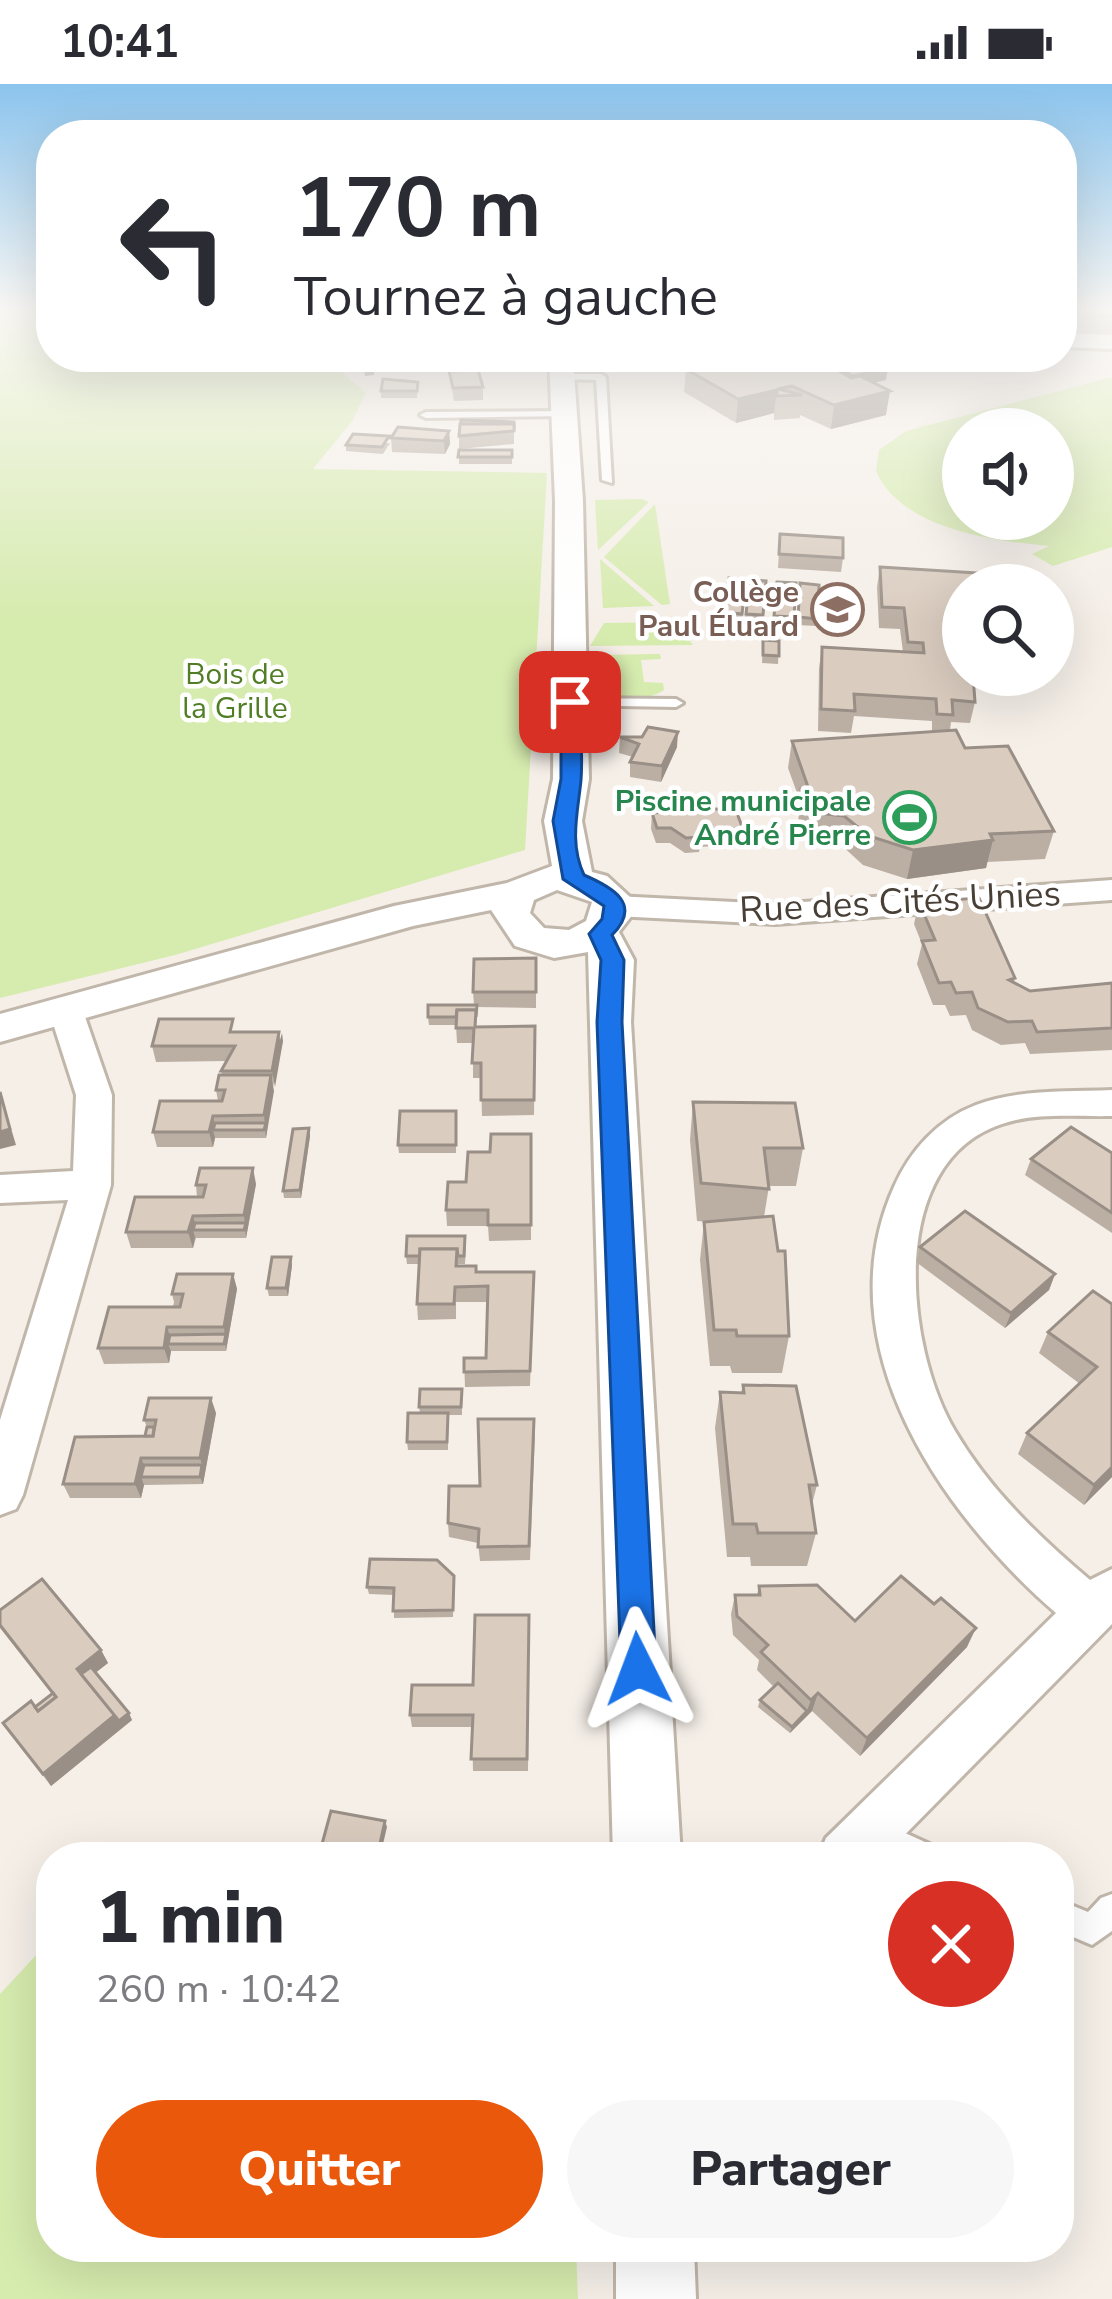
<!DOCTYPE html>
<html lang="fr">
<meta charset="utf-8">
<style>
:root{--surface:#fff;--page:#f7f7f7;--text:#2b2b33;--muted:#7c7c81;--accent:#ea580c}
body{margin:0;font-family:"Nunito Sans",sans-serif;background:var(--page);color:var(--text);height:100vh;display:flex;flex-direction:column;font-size:45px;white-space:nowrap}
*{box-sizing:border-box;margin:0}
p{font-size:39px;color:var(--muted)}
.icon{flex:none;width:66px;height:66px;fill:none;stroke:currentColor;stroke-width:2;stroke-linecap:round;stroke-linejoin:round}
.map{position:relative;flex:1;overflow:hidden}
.side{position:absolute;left:36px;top:1758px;width:1038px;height:420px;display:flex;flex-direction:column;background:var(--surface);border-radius:48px;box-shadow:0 12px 48px #0002}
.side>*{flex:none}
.hud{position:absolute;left:36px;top:36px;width:1041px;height:252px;border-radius:48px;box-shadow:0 12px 48px #0002;background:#fff;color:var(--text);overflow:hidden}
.buttons{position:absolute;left:942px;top:324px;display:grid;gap:24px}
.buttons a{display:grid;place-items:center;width:132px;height:132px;border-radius:50%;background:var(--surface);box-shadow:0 12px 48px #0002;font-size:60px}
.pin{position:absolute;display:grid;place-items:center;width:102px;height:102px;color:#fff;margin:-51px;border-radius:24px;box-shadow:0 6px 18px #0006}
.me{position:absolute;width:132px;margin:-66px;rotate:357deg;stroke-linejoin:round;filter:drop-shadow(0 0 9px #0008)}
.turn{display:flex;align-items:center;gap:42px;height:252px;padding:0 60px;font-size:54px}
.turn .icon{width:156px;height:156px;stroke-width:2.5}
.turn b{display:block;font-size:84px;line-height:102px}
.round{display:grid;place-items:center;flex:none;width:126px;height:126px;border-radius:63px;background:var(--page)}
.summary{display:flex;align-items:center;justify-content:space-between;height:204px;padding:0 60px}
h1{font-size:72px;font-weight:800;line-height:90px}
.cta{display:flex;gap:24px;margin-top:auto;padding:24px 60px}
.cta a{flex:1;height:138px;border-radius:72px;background:var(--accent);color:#fff;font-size:48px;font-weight:800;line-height:138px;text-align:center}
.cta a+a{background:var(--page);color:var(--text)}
.status{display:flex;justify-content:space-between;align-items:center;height:84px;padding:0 60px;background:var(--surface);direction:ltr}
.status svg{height:33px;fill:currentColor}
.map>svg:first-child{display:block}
</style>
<div class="status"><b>10:41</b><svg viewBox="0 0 49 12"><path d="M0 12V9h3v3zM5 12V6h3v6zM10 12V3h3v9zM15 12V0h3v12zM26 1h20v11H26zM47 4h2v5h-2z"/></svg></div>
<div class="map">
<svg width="1112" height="2215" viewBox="0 0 1112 2215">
<rect width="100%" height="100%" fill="#f5efe8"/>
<g fill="#d6ebae" fill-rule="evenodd">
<polygon points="0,228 51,228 51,273 86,273 80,286 336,283 366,309 352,337 313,385 547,389 525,766 175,871 0,914"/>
<path d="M1112 293V463L1053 482 1032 470 1049 462C994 457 901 445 876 387L879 366 906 347ZM963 345H1053V435H963Z"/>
<polygon points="641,415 649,418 598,466 595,416"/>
<polygon points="655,420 670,520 662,521 604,473"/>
<polygon points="600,475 654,522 603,524"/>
<polygon points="675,538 693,561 590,562 604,539"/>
<path d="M660 570 661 575 641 576 644 598 663 599 664 606C645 619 605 617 586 607L591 571Z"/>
<polygon points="51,1855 51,2163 576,2163 578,2215 0,2215 0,1910"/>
</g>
<polygon fill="#a1dcf4" points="86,273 109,275 346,273 346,282 79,286"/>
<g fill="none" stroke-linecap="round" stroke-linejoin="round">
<defs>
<g id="service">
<polygon points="559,290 601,290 606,293 612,399 602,396 596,296 563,295"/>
<polygon points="565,327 569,328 569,332 426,334 420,331 426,328"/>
<polygon points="570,614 676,615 683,619 676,623 565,621 563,618"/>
<polygon points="872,1734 936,1763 941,1773 892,1773 862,1759 857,1749 862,1739"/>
<polygon points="1112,1810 1112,1847 1092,1861 1059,1847 1059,1816 1088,1828 1101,1814"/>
</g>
<g id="minor">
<polygon points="1112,796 1112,816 775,840 615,832 599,822 615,812 775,820"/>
<polygon points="66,916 83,927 112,1011 111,1101 23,1411 16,1425 0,1431 0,1336 68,1116 0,1119 0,1091 73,1087 76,1011 49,927"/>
<path d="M1112 1006V1032C1077 1033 1036 1028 1002 1040 886 1078 905 1263 955 1347 989 1405 1039 1453 1090 1496L1112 1485V1540L883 1773H818L826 1754 1056 1529C942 1430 823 1261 894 1103 910 1067 937 1036 976 1021 1019 1005 1066 1008 1112 1006Z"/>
</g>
<g id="tertiary">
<polygon points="1062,249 1112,251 1112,265 1062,263"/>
<path d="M549 273H573L583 417 589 695 582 737 592 788 607 792 631 814 633 830 619 848 634 876 631 938 681 1773H613L588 868 554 874 515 862 491 826 413 842 0 958V930L394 822 507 799 552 782 544 737 553 695 555 417ZM557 806 592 818 586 837 569 846 544 844 530 829 534 816Z"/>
<polygon points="616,2163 694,2163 696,2215 616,2215"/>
</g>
</defs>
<use href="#service" stroke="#c1b6aa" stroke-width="6"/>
<use href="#minor" stroke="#c1b6aa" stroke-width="6"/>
<use href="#tertiary" stroke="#c1b6aa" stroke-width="6"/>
<use href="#service" fill="#fff" fill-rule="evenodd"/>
<use href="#minor" fill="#fff" fill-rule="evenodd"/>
<use href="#tertiary" fill="#fff" fill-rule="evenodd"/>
</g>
<g fill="#bbafa4">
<polygon points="1062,228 1112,228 1112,250 1062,247"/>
<polygon points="453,273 516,273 516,283 454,280"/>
<polygon points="866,273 886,296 874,299 886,331 831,345 800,331 800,334 774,336 774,329 736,339 684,308 686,285 698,282 698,274"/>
<polygon points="449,287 483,303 483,316 454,317"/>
<polygon points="418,298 417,314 381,314 381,307"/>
<polygon points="514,338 514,360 459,365 459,352"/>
<polygon points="449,347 450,360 445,370 392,368 391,354"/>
<polygon points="390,359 383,370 346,367 346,361"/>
<rect x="459" y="366" width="53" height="14"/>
<polygon points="780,450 843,474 841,488 778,484"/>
<polygon points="880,483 963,501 963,591 975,618 970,639 951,638 950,646 965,664 1054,747 1045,775 987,778 986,784 907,795 863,781 840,760 813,757 808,743 798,740 800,717 788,684 792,657 932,647 932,637 854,632 851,649 818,647 819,584 822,563 903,568 900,545 879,544 877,503"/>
<polygon points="729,494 746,496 742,537 723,536"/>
<polygon points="750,496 766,497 762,539 745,537"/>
<polygon points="777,498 796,499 793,541 773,539"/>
<polygon points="800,499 819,501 817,542 797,541"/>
<polygon points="763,556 779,557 778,580 762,579"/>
<polygon points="620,653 677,663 661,698 630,693 630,678 633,673 619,669"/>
<polygon points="652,729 743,745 741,760 700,763 699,768 685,769 670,759 656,759 651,745"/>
<polygon points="919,818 1015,894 1014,898 1030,907 1112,899 1112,966 1030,970 1025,959 1001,961 972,946 966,931 950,932 945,921 933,921 917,880 922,860 914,840"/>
<polygon points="536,874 536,924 477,923 476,943 535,942 534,1031 482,1032 481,994 473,994 473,959 457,959 456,941 429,941 428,933 474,921 473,908"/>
<polygon points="236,948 283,957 273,1003 266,1054 215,1054 213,1063 157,1063 153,1048 218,1017 216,1006 222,991 221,987 226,977 156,978 152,962"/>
<polygon points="693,1018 803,1064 796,1102 769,1102 764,1133 789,1252 782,1289 732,1289 730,1282 710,1282 700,1176 704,1138 710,1138 697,1137 690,1056"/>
<polygon points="456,1027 456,1069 399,1069 398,1061"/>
<polygon points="309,1044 310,1052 301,1114 284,1114 283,1107"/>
<polygon points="531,1050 531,1156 489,1157 488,1142 447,1142 446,1126 490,1068"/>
<polygon points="1112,1069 1112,1149 1025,1091 1031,1075"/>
<polygon points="256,1100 246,1154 196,1154 193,1164 131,1164 126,1148 197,1113 196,1101"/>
<polygon points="466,1160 465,1180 458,1180 458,1182 476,1188 534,1188 530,1302 465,1303 464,1274 486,1274 487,1218 456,1218 456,1235 418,1236 417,1220 419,1180 407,1180 406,1172"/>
<polygon points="920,1163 1055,1190 1049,1206 1005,1244 916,1178"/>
<polygon points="292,1181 288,1212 269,1212 267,1204"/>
<polygon points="233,1190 237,1205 226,1267 171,1267 169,1279 104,1280 98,1264 173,1223 174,1218 172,1210"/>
<polygon points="1112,1220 1112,1393 1084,1421 1018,1370 1027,1349 1080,1300 1039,1269 1048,1248"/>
<polygon points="743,1301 817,1401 812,1420 816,1449 807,1482 751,1482 750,1473 727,1473 715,1344 720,1308 741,1309"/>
<polygon points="462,1305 462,1331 448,1331 448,1366 408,1366 407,1358 420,1329 419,1323"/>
<polygon points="216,1329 203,1400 144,1401 141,1414 70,1414 63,1400 145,1352 147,1343 144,1336"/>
<polygon points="535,1350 530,1476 480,1477 478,1459 449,1453 448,1439 480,1402"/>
<polygon points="454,1492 453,1533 394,1534 394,1511 369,1510 367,1503"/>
<polygon points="759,1502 855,1537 967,1563 860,1672 812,1627 790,1649 758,1623 760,1616 774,1603 757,1586 759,1576 733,1551 731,1530 735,1511 757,1511"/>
<polygon points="0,1526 101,1566 108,1579 95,1589 132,1636 51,1702 12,1651 35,1623 52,1610 0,1544"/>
<polygon points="529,1531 528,1687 473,1687 472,1643 412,1643 410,1631 473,1601"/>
</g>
<g fill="#998f86">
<polygon points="888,284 886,296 852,304 853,292"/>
<polygon points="374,285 374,291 365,292 364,286"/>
<polygon points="777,306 774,329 736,339 738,315"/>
<polygon points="890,307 886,331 831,345 834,321"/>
<polygon points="449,347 450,360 445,370 444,357"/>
<polygon points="678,648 677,663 661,698 662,682"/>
<polygon points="993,756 986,784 907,795 913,766"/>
<polygon points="279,948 280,956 282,949 283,957 275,1003 272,987"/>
<polygon points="271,991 274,1007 266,1054 264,1031"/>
<polygon points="0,1008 16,1061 0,1065"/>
<polygon points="213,1032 216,1046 213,1046 215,1054 213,1063 209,1048"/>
<polygon points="309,1044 310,1052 301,1114 300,1106"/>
<polygon points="253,1084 256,1100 246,1154 244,1131"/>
<polygon points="193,1132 197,1146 193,1146 195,1153 193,1164 188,1148"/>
<polygon points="291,1173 292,1181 288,1212 286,1204"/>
<polygon points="233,1190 237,1205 226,1267 224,1243"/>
<polygon points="1055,1190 1049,1206 1005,1244 1011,1229"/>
<polygon points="167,1243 172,1259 168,1260 171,1267 169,1279 164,1264"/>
<polygon points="211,1314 216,1329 203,1400 200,1393 202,1381 200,1374"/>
<polygon points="141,1374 147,1388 141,1393 144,1401 141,1414 135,1400"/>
<polygon points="1112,1383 1112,1393 1084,1421 1094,1401"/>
<polygon points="976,1544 967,1563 860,1672 867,1654"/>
<polygon points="101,1566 108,1579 85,1597 77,1585"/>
<polygon points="818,1609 812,1627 790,1649 792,1643 807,1627 811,1616"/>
<polygon points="129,1629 132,1636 51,1702 43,1690 115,1631"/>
<polygon points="385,1737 387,1743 380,1773 377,1773"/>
</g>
<g fill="#daccbf" stroke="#998f86" stroke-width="3">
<polygon points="1062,228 1112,228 1112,232 1062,230"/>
<polygon points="358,273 368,273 374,285 364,286"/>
<polygon points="709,273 815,273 851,294 860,292 890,307 834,321 792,302 778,305 802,311 777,312 777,306 738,315 686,285 708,280 698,274"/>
<polygon points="817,273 866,273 888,284 853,292"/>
<polygon points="478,286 483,303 453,304 449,287"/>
<polygon points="383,295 418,298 417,307 381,307"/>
<polygon points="461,336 514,338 514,346 514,340 461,340"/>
<polygon points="460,340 514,340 514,347 459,352"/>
<polygon points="398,343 449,347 444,357 391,354"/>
<polygon points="353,350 389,352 382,363 346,361"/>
<polygon points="459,366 512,366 512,373 458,373"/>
<polygon points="780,450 843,454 843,474 779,470"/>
<polygon points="880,483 1044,493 1046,501 963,501 963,561 957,560 958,571 963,571 963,591 973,591 975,618 952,616 953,631 937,630 936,615 854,610 855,627 821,625 822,563 924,569 923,559 908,558 904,524 882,523"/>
<polygon points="729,494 746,496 742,530 724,528"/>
<polygon points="750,496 766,497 763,531 746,530"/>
<polygon points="777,498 796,499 794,533 774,532"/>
<polygon points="800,499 819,501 818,535 798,533"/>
<polygon points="763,556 779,557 779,572 763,571"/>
<polygon points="648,643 678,648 662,682 630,678 639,660 620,653 642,653"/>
<polygon points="956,646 965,664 1008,662 1054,747 990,750 993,756 913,766 869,752 844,732 818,729 813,714 802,712 801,705 808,703 792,657"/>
<polygon points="735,724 743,745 698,747 700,753 686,754 671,744 657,744 652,729"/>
<polygon points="979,814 1015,894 1009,896 1030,907 1112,899 1112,944 1037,948 1032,937 1008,938 978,924 972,908 956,909 951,898 939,899 922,857 935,856 919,818"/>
<polygon points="536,874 536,908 473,908 474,875"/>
<polygon points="428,921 477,921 476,933 476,926 457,926 456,933 428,933"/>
<polygon points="457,926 476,926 475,943 535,942 534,1016 481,1016 481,979 472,979 474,944 456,944"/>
<polygon points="159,935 233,935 230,948 279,948 272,987 221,987 235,962 152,962"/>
<polygon points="219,991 271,991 264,1031 213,1032 209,1048 153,1048 160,1017 222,1017 225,1006 216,1006"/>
<polygon points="0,1008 10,1045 0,1048"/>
<polygon points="693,1018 795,1019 803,1064 764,1064 769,1105 701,1099"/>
<polygon points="400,1027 456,1027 456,1061 398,1061"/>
<polygon points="215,1039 266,1039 264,1046 213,1046"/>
<polygon points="1071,1043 1112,1069 1112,1129 1031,1075"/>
<polygon points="309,1044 300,1106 283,1107 293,1045"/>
<polygon points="491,1050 531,1050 531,1141 488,1141 488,1126 446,1126 448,1098 466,1098 468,1068 490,1068"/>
<polygon points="200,1084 253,1084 244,1131 193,1132 188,1148 126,1148 135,1113 203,1113 206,1101 196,1101"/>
<polygon points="965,1127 1055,1190 1011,1229 920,1163"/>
<polygon points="773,1132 778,1167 785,1167 789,1252 737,1252 736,1246 714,1246 704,1138"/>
<polygon points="195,1139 246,1139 244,1146 193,1146"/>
<polygon points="407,1152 465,1152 464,1172 458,1172 457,1165 420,1165 420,1172 406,1172"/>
<polygon points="420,1165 457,1165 456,1182 476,1182 476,1188 534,1188 530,1287 464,1288 464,1274 486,1274 488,1202 455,1203 454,1220 417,1220"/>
<polygon points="272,1173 291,1173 286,1204 267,1204"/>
<polygon points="177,1190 233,1190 224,1243 167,1243 164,1264 98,1264 109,1223 180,1223 183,1210 172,1210"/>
<polygon points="1093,1207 1112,1220 1112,1383 1094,1401 1027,1349 1097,1283 1048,1248"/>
<polygon points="226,1250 224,1260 168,1260 170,1251"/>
<polygon points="743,1301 796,1302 817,1401 809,1401 816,1449 758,1449 756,1440 733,1440 720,1308 744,1309"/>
<polygon points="420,1305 462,1305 461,1323 419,1323"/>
<polygon points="149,1314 211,1314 200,1374 141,1374 135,1400 63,1400 75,1353 153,1352 156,1336 144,1336"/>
<polygon points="408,1329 448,1329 447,1358 407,1358"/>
<polygon points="478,1335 534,1335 529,1462 478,1463 479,1445 448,1439 449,1402 480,1402"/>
<polygon points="147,1343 154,1343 153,1352 145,1352"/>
<polygon points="144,1381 202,1381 200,1393 141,1393"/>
<polygon points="370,1475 437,1476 454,1492 453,1526 393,1527 394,1504 367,1503"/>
<polygon points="901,1492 934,1520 941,1514 976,1544 867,1654 818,1609 811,1616 761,1568 768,1561 737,1532 735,1511 760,1511 759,1502 817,1501 855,1537"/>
<polygon points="42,1495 101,1566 77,1585 115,1631 43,1690 3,1639 31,1617 38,1627 56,1613 0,1541 0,1526"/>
<polygon points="475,1531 529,1531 527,1675 471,1675 473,1631 410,1631 412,1601 473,1601"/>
<polygon points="91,1583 129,1629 119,1637 81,1590"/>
<polygon points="778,1599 807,1627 792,1643 760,1616"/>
<polygon points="53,1609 56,1613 38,1627 35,1623"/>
<polygon points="331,1727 385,1737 377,1773 330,1773 319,1771"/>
</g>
<linearGradient id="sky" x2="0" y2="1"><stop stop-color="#8bc4ed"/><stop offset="0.42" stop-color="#faf8f5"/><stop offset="1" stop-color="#faf8f5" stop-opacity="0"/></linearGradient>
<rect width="1112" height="538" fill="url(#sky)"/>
<path fill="#1a73e8" stroke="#114b97" stroke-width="3" d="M570 612 580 618C580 643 583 670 581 696 578 728 569 759 584 791 612 803 643 820 612 851L624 876 622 938 656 1585 651 1597 638 1602 626 1597 621 1585 597 938 601 876 589 850 602 835 604 822 563 795 553 737 561 695V618Z"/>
<defs>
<symbol id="school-ring" viewBox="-11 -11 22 22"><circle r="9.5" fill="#fff" stroke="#8d6e63" stroke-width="1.5"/><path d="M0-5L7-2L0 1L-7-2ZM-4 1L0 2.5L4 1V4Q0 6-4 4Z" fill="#8d6e63"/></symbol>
<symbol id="stadium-ring" viewBox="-11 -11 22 22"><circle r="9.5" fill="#fff" stroke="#2e9e5b" stroke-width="1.5"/><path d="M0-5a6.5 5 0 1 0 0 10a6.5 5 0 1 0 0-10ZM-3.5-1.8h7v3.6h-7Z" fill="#2e9e5b"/></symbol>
</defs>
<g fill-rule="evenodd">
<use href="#school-ring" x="808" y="496" width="59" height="59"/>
<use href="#stadium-ring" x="880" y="704" width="59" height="59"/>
</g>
<g text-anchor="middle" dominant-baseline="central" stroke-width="9" stroke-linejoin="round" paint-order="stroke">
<g font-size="30" font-weight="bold" fill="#785e54" stroke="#fff" text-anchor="end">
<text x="799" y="508">Collège<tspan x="799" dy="34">Paul Éluard</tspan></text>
</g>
<g font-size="30" fill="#517e25" stroke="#fff">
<text x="235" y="590">Bois de<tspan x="235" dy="34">la Grille</tspan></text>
</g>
<g font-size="30" font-weight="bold" fill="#27864d" stroke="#fff" text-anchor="end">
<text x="871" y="717">Piscine municipale<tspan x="871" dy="34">André Pierre</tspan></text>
</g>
<g font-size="36" fill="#483f36" stroke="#fff">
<text transform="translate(900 818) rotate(-3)">Rue des Cités Unies</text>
</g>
</g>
</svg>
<div class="buttons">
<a><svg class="icon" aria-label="sound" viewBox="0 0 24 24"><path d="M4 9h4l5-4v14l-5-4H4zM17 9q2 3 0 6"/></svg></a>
<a><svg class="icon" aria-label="search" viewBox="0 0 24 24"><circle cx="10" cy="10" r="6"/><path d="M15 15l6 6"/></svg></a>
</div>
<div class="pin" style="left:570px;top:618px;background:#d93025"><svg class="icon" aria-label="arrive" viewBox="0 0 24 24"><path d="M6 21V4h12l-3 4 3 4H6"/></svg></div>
<svg class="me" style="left:638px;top:1585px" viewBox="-20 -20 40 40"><path d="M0-17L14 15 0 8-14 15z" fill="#1a73e8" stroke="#fff" stroke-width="4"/></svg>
<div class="hud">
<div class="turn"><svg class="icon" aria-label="left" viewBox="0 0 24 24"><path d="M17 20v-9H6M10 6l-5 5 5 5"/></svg><div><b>170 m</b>Tournez à gauche</div></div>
</div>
<section class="side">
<div class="summary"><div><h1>1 min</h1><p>260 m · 10:42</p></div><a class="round" style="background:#d93025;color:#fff"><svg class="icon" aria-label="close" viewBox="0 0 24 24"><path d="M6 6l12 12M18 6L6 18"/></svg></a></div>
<div class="cta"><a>Quitter</a><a>Partager</a></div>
</section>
</div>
